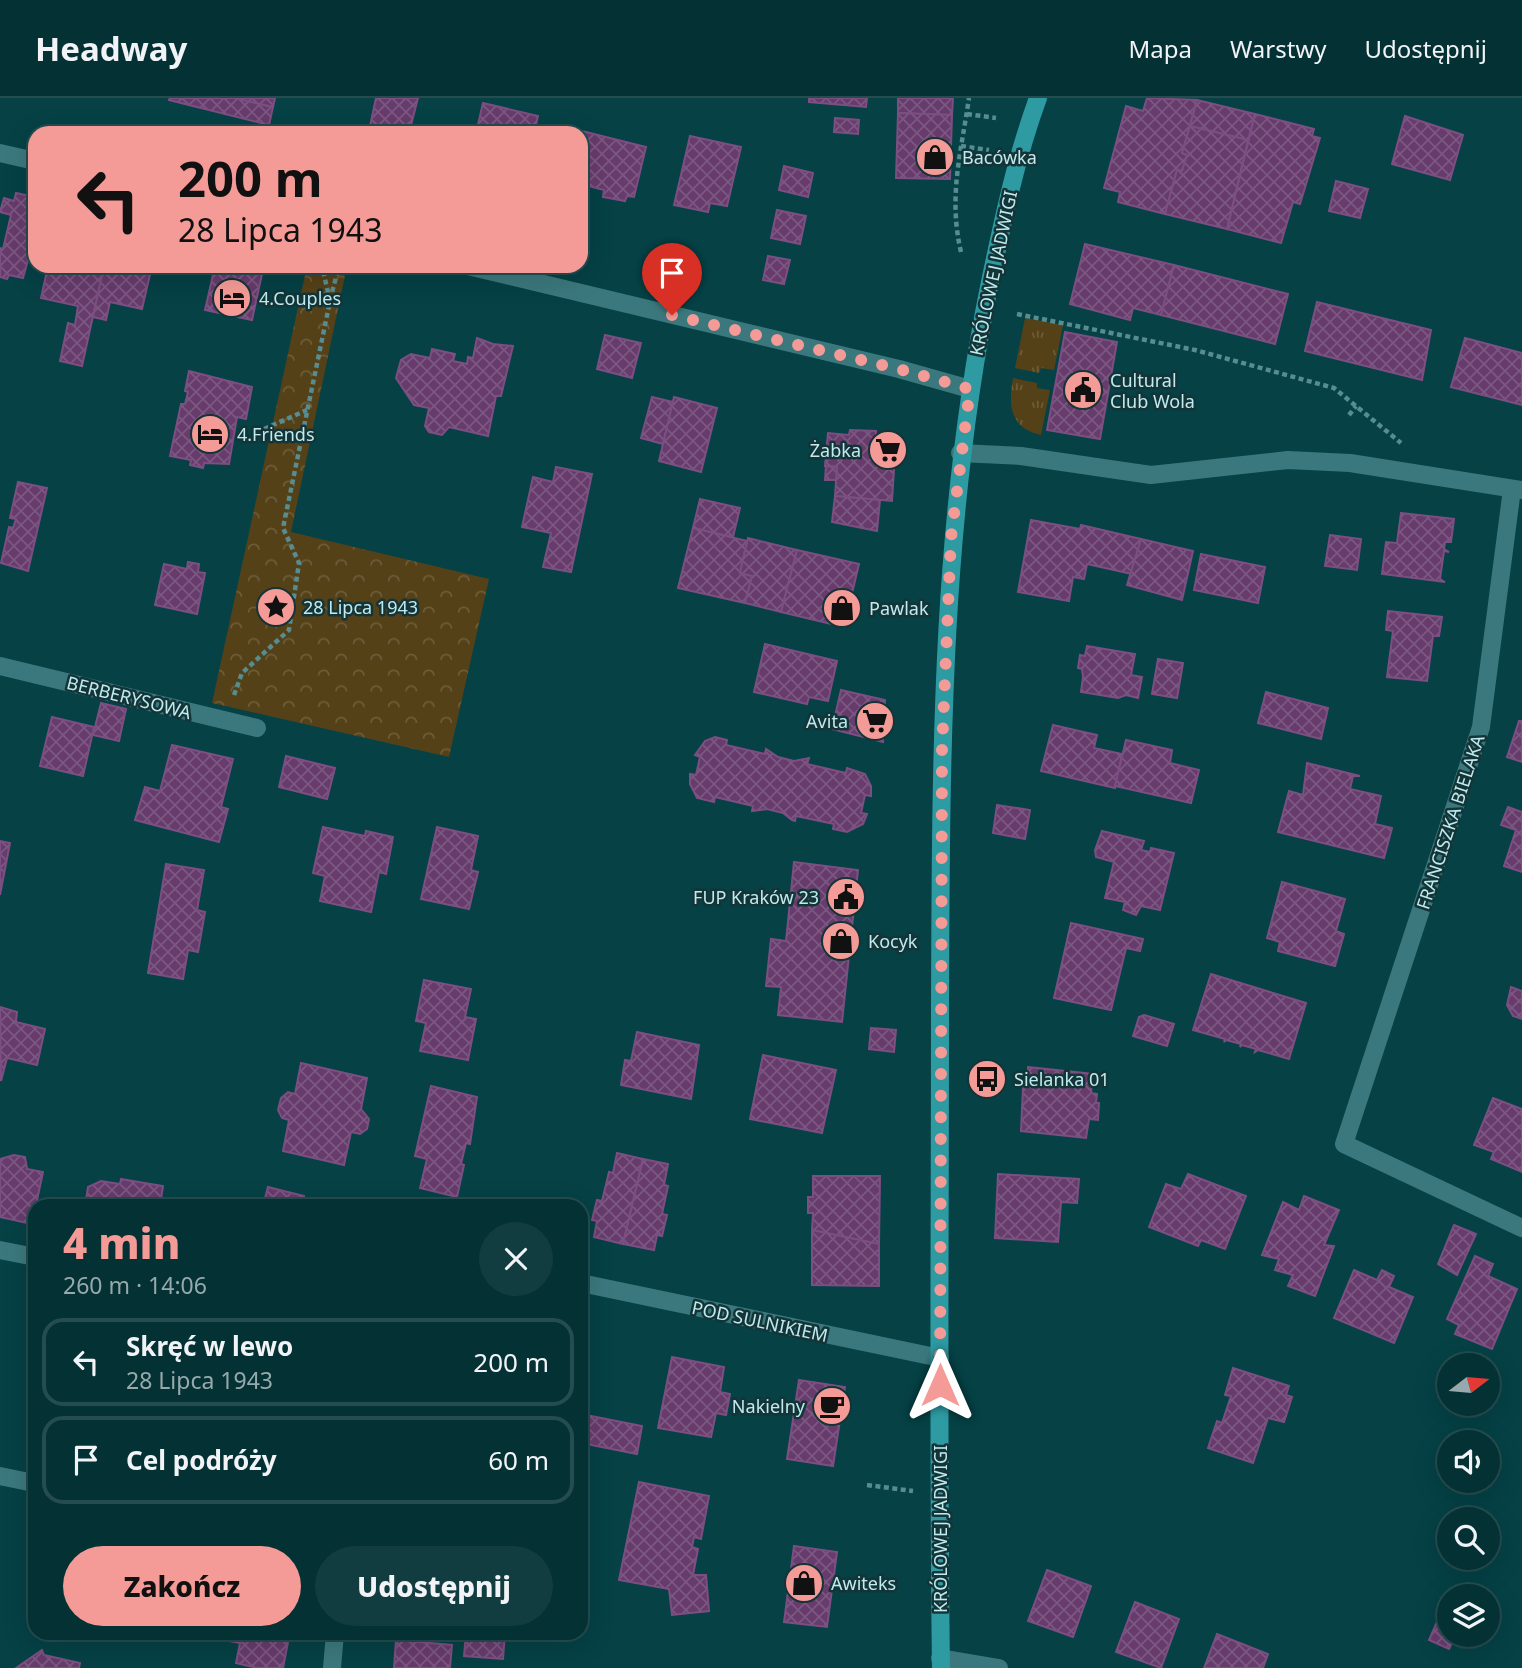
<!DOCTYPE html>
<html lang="pl">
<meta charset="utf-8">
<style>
:root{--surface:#043134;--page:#123d40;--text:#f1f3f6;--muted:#97a9ac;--line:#254c4f;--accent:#f59b97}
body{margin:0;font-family:"Noto Sans",sans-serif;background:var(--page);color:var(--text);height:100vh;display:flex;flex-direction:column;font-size:26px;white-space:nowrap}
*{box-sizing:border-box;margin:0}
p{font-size:23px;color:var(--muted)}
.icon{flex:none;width:38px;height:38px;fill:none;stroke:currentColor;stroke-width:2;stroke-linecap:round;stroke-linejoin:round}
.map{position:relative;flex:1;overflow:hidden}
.sheet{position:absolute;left:28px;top:1101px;width:560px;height:441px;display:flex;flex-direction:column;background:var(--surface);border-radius:21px;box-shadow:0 7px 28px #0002,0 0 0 2px var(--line)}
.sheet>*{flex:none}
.banner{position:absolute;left:28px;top:28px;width:560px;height:147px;border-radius:21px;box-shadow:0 7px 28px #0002,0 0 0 2px var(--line);background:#f59b97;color:#111;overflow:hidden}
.needle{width:46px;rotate:74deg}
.controls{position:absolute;left:1437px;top:1255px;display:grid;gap:14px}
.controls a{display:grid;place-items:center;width:63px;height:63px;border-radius:50%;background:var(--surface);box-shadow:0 7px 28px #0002,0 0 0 2px var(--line);font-size:35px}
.pin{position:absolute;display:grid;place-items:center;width:60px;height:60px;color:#fff;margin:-72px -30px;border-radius:50% 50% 50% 0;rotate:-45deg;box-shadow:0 0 7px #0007}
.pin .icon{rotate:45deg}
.me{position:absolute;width:77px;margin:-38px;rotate:0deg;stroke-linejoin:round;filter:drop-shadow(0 0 5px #0008)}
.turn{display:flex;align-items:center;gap:24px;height:147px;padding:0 35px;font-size:32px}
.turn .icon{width:91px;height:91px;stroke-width:2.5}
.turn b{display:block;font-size:49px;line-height:60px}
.round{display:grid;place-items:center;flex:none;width:74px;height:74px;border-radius:37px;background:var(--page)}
.summary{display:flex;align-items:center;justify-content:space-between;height:119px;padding:0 35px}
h1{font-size:42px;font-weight:800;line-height:52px;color:var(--accent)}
.action{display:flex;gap:14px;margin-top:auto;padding:14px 35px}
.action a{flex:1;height:80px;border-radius:42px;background:var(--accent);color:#111;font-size:28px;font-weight:800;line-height:80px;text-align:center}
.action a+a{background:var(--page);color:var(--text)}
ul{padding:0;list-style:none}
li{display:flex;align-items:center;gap:21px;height:88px;margin:0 14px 10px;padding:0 21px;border:4px solid var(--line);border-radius:21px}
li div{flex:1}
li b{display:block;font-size:26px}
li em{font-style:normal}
header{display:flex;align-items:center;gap:42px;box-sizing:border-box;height:98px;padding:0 35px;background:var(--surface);border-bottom:2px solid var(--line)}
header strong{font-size:33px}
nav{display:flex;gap:38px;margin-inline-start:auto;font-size:24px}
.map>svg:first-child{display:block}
</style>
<header>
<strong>Headway</strong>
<nav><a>Mapa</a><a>Warstwy</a><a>Udostępnij</a></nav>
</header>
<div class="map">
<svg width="1522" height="1570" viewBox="0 0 1522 1570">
<defs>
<pattern id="grass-tufts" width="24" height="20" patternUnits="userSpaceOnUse" patternTransform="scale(1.75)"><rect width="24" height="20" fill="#554118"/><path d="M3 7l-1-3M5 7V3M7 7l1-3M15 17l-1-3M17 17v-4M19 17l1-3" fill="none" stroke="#6c5d3a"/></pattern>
<pattern id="park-crowns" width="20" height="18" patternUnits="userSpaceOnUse" patternTransform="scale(1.75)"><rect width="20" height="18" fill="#554118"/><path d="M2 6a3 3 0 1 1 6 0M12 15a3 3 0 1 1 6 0" fill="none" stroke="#6c5d3a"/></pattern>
<pattern id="building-cross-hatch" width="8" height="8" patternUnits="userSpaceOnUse" patternTransform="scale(1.75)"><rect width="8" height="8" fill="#673b6c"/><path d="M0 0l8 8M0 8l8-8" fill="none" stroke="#7b5881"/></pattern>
</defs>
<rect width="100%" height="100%" fill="#054145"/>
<g fill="url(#grass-tufts)">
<polygon points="1025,220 1063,227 1054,272 1041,270 1039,275 1015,270"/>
<path d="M1013 280 1037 285V290L1050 292 1041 337C1010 330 1008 308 1013 280Z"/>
</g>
<polygon fill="url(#park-crowns)" points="307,168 347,168 291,434 489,481 449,659 212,605"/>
<g fill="url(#building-cross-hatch)" stroke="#7c4f82" stroke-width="2">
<polygon points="170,0 235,0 273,9 269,27 169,2"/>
<polygon points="235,0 275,0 273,9"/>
<polygon points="376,0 418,0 409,35 370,28"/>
<polygon points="809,0 867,0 866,9 809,4"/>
<polygon points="898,0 953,0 952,17 898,15"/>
<polygon points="1147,0 1197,2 1182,55 1187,57 1182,73 1177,72 1165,116 1118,104 1120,94 1104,90 1126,8 1143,13"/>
<polygon points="1197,2 1255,16 1248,42 1190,28"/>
<polygon points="483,5 538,18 534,35 476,35"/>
<polygon points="898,15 952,17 950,81 896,80"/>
<polygon points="1255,16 1314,31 1312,38 1320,40 1300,106 1293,104 1281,145 1227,131"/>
<polygon points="1405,18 1463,37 1450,82 1392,66"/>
<polygon points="835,20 859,22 858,36 834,34"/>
<polygon points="1190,28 1248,42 1227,131 1165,116 1177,72 1182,73 1187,57 1182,55"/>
<polygon points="578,32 646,49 634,99 627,98 625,103 603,99 604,92 581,86 581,35 577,35"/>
<polygon points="690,38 741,49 727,108 710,105 708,114 674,107"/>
<polygon points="784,68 813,75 808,99 779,92"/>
<polygon points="1336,83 1368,91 1360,120 1329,113"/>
<polygon points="16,95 35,99 35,137 23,180 9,177 7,181 0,179 0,150 3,151 11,117 0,114 4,100 14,103"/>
<polygon points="777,112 806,118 800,146 771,140"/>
<polygon points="1085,146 1174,167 1161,217 1133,210 1130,222 1070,206"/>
<polygon points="768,158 790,162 784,186 763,182"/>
<polygon points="1174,167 1288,196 1275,246 1161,217"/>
<polygon points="48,168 104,168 82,268 60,263 68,225 75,227 78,208 41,200"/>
<polygon points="104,168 152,168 142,211 110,204 106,222 93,219"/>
<polygon points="215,168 262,176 252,222 205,212"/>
<polygon points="1317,204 1431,232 1422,282 1305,253"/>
<polygon points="1065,234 1117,244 1100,341 1047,332"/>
<polygon points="605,237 641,245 632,280 597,271"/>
<polygon points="477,240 493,246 513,248 501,298 496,298 488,338 449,329 442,337 429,334 425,328 429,310 414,307 396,280 401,262 411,256 430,260 432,251 455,256 453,263 467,266 468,259 473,260"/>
<polygon points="1465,240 1522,255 1522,307 1451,289"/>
<polygon points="189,273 252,289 246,321 237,319 229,366 204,365 203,370 190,367 191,362 170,358 181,306 185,306 188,294 185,293"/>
<polygon points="652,299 673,304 663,346 641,340"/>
<polygon points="674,299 717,310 701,374 659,363"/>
<polygon points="850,332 876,333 876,338 896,340 892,403 835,398 837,369 825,368 828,335 849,337"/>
<polygon points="826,368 837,369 836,382 825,382"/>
<polygon points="556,369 592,376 571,474 543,469 551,435 522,429 533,379 553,384"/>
<polygon points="18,384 47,390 28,473 1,465 9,429 13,430 16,421 10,420"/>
<polygon points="835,398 880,402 877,433 832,424"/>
<polygon points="700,401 740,410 733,439 693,430"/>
<polygon points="1401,415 1454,421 1451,444 1445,444 1444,451 1449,454 1444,453 1440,481 1445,484 1382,476 1386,444 1397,445"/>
<polygon points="1031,422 1080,431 1081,427 1141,441 1132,476 1087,466 1084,481 1073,479 1069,503 1018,494"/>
<polygon points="693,430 747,443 740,475 752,478 745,505 678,490"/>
<polygon points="1330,437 1361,441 1357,472 1325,468"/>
<polygon points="748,440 797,452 781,514 745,505 752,478 740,475"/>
<polygon points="1141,441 1193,453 1182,502 1127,487"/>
<polygon points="797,452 859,466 844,529 781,514"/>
<polygon points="1201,456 1265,469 1258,505 1194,492"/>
<polygon points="188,464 199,466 198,474 205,475 197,516 155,507 164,466 187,471"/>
<polygon points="1388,513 1442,519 1439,538 1433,538 1427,583 1387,579 1393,533 1386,532"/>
<polygon points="765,546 837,563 828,603 809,599 807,606 754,594"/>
<polygon points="1087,548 1135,556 1131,577 1142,579 1138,600 1126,597 1118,600 1081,594 1083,579 1082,571 1078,570 1080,557 1085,558"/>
<polygon points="1158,561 1183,565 1177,600 1152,596"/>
<polygon points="841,592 885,602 883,644 832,631"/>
<polygon points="1266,594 1328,610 1321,641 1258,625"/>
<polygon points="101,605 126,611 119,643 93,637"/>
<polygon points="52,619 94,629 83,678 40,668"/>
<polygon points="1519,623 1522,623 1522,664 1507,659"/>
<polygon points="1053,627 1097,637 1094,650 1122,656 1115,690 1041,673"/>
<polygon points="715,639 727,642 726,647 765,656 766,651 778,659 794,663 809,660 807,666 846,675 847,670 865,676 871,688 871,698 865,697 861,715 867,716 863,726 847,734 833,731 834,726 796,718 795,723 792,722 783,715 767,711 752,713 753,708 715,699 714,704 697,700 690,686 690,676 696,677 700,659 695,657 705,643"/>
<polygon points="1126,642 1172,652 1170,665 1199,672 1191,705 1115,688"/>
<polygon points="172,647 233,661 221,709 228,711 219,744 135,722 145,689 160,693"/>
<polygon points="286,658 335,670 327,701 279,689"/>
<polygon points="1307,665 1360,678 1353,678 1350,691 1381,698 1375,726 1392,730 1384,760 1278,734 1289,693 1303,697"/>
<polygon points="997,707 1030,712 1025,741 993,735"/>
<polygon points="1508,709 1522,714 1522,774 1504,768 1516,732 1501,727"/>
<polygon points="323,729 365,738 366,733 393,739 386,776 379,774 371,814 320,803 325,778 313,775"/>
<polygon points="437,729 478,738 471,772 478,774 469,811 421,801"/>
<polygon points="1102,733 1144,743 1141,752 1150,754 1151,750 1174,755 1160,812 1141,808 1136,817 1123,812 1125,804 1105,800 1114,764 1096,759 1095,752"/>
<polygon points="0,743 10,745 0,797"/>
<polygon points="794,764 858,772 842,924 778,917 781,889 766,888 771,841 786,843"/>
<polygon points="166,766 204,772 197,812 205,814 198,854 188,852 183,881 148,875"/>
<polygon points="1282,784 1345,801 1336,833 1344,836 1335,868 1278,853 1280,844 1267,840"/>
<polygon points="1071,825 1143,841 1140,853 1126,850 1111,912 1054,900"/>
<polygon points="1211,876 1306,905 1289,961 1258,952 1255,954 1256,951 1242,947 1240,949 1241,946 1226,942 1224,944 1225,941 1193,932"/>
<polygon points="424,882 471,891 465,919 476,921 468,962 420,953 426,925 416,923"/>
<polygon points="1511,889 1522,893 1522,921 1513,918 1507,907"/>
<polygon points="0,909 17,914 16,924 45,931 37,967 7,960 1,983"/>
<polygon points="1144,917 1174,926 1167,948 1133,938 1139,919"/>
<polygon points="871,930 896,932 894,954 869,951"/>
<polygon points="637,934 699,947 691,1001 621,987 625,962 631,963"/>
<polygon points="763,957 836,972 822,1035 750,1021"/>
<polygon points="301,965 367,980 361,1011 369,1021 367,1031 360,1036 351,1034 344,1067 283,1053 289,1022 282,1020 278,1012 281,1000 288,994 295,996"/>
<polygon points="1028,969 1093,976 1091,995 1097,996 1096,1005 1099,1005 1098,1022 1089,1021 1086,1040 1021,1033 1023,989 1026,989"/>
<polygon points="431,988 477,999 470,1046 466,1045 461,1066 464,1067 457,1099 420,1090 427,1061 415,1058"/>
<polygon points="1493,1000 1522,1011 1522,1074 1491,1061 1494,1054 1474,1047"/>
<polygon points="617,1055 643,1061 623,1146 594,1139 597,1123 592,1122 597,1102 602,1103 609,1074 613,1075"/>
<polygon points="14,1057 25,1059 27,1071 43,1074 32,1126 0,1119 0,1061"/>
<polygon points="643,1061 668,1066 664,1087 668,1088 662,1116 667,1117 662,1138 657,1137 654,1152 623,1146"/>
<polygon points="998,1076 1079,1081 1077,1105 1061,1104 1058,1144 995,1140"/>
<polygon points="1188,1076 1246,1098 1225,1151 1201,1142 1198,1148 1149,1129 1166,1086 1181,1091"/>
<polygon points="813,1078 880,1078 879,1146 812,1132 813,1115 808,1115 808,1099 813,1099"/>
<polygon points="121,1081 163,1088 160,1108 85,1108 88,1089 101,1083 120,1086"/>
<polygon points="268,1089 304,1098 302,1108 263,1108"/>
<polygon points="1304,1098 1339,1112 1324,1147 1334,1148 1315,1198 1288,1188 1293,1177 1275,1172 1279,1161 1262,1157 1283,1104 1299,1112"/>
<polygon points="1454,1127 1476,1136 1457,1177 1438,1166"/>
<polygon points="812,1132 879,1146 879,1188 812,1187"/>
<polygon points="1475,1158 1493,1166 1488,1178 1517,1191 1492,1251 1455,1236 1459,1227 1447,1221"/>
<polygon points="1354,1172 1377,1182 1382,1172 1394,1178 1389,1189 1413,1199 1394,1245 1334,1220"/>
<polygon points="672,1259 724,1269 720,1294 730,1296 726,1317 716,1315 711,1339 658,1330"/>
<polygon points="1233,1270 1289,1288 1286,1297 1292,1299 1284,1324 1268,1320 1253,1365 1208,1350 1217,1323 1222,1325 1231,1298 1225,1297"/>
<polygon points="799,1282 845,1289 833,1368 787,1361"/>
<polygon points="581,1316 642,1328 637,1356 581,1345"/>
<polygon points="639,1384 709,1398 701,1441 694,1439 692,1449 698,1451 693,1477 706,1477 709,1513 672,1517 669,1491 619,1482"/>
<polygon points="794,1448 837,1454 827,1529 784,1524"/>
<polygon points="1047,1472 1091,1488 1073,1539 1028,1523"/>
<polygon points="1448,1499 1449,1536 1456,1536 1449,1551 1429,1542"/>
<polygon points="1135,1504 1179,1521 1161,1570 1116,1554"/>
<polygon points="220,1535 300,1535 299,1541 289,1539 283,1570 257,1570 236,1565 240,1545 218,1541"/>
<polygon points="466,1535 505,1535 503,1561 464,1558"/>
<polygon points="1217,1536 1268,1556 1263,1570 1204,1570"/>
<polygon points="396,1542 452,1547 450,1570 394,1570"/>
<polygon points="42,1552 44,1557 80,1565 79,1570 16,1570"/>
</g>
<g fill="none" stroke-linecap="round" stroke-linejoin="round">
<g stroke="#578c90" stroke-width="4.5" stroke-dasharray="5 3.5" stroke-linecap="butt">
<polyline points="967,16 996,20"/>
<polyline points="961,48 989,52"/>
<path d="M961 154C948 99 961 55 969 0"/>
<polyline points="330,202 339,168"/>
<polyline points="1017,216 1195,252 1334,290 1401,345"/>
<polyline points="1349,317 1356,308"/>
<polyline points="264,331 307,312"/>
<polyline points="234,597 242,575 289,532 299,465 283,430 330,203 322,168"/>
<polyline points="867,1387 913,1393"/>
</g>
<polyline stroke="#3b787d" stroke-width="18" points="332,1570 335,1535"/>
<g stroke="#3b787d" stroke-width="18">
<polyline points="0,55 35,63"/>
<polyline points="468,168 899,271 970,291"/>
<polyline points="960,355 1021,358 1151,377 1288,362 1350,365 1522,392"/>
<polyline points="1512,391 1481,629 1344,1046 1522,1130"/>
<polyline points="0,568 257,630"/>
<polyline points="0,1152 35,1159"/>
<polyline points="581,1185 940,1260"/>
<polyline points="0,1378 29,1384"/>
<polyline points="940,1560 999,1570"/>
</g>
<path stroke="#2e9ba3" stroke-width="18" d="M941 1570C938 1350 940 1131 940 911 941 665 940 427 990 184 1003 122 1016 60 1038 0"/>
</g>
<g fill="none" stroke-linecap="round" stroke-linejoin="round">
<polyline stroke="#f59b97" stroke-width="12" stroke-dasharray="0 21.6" points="672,217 899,271 970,291 951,440 942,651 940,1287"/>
</g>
<defs>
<symbol id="shop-disc" viewBox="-11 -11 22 22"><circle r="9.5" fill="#f59b97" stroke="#143437"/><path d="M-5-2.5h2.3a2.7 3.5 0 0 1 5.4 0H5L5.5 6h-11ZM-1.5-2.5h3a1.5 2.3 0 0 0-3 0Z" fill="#111"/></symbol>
<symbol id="hotel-disc" viewBox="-11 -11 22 22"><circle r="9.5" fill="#f59b97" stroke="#143437"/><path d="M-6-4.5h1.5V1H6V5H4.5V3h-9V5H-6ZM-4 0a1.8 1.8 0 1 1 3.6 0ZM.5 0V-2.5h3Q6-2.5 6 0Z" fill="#111"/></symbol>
<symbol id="civic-disc" viewBox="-11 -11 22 22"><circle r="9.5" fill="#f59b97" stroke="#143437"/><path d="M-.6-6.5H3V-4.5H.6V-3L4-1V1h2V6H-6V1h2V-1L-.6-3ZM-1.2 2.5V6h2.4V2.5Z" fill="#111"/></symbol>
<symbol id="supermarket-disc" viewBox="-11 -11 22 22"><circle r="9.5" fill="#f59b97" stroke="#143437"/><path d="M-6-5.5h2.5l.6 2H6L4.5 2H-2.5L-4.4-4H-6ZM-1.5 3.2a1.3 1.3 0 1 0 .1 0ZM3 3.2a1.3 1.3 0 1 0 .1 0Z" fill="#111"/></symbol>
<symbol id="sight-disc" viewBox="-11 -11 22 22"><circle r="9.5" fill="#f59b97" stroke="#143437"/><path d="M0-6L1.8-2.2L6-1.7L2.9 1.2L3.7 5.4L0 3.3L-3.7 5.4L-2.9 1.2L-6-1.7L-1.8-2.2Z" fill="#111"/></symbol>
<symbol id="bus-disc" viewBox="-11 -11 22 22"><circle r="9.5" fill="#f59b97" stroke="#143437"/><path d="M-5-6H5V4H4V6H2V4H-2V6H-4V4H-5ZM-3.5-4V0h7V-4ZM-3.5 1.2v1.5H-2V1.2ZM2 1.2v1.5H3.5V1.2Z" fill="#111"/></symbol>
<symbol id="cafe-disc" viewBox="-11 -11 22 22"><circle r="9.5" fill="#f59b97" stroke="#143437"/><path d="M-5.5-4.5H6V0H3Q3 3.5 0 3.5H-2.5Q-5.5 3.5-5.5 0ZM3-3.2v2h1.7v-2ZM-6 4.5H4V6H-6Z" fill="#111"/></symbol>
</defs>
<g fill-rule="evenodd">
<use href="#shop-disc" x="913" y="37" width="44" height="44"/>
<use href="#hotel-disc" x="210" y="178" width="44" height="44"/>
<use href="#civic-disc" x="1061" y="270" width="44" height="44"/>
<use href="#hotel-disc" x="188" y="314" width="44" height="44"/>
<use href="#supermarket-disc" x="866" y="330" width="44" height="44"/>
<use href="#sight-disc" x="254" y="487" width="44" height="44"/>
<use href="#shop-disc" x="820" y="488" width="44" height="44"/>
<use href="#supermarket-disc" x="853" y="601" width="44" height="44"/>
<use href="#civic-disc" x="824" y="777" width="44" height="44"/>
<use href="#shop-disc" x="819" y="821" width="44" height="44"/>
<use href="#bus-disc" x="965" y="959" width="44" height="44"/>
<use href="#cafe-disc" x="810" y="1286" width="44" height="44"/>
<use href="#shop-disc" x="782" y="1463" width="44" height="44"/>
</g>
<g text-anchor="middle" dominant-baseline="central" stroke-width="5" stroke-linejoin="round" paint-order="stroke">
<g font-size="18" fill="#beebef" stroke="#143437" text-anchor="start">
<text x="962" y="59">Bacówka</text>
<text x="259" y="200">4.Couples</text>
<text x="1110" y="282">Cultural<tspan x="1110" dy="21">Club Wola</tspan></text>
<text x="237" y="336">4.Friends</text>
<text x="861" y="352" text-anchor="end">Żabka</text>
<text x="303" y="509">28 Lipca 1943</text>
<text x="869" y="510">Pawlak</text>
<text x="848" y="623" text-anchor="end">Avita</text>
<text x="819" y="799" text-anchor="end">FUP Kraków 23</text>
<text x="868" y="843">Kocyk</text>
<text x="1014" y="981">Sielanka 01</text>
<text x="805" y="1308" text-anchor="end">Nakielny</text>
<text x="831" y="1485">Awiteks</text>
</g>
<g font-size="18" fill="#beebef" stroke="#143437">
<text transform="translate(993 175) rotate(-78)">KRÓLOWEJ JADWIGI</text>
<text transform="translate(129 599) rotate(14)">BERBERYSOWA</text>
<text transform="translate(1450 724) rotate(-72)">FRANCISZKA BIELAKA</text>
<text transform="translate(760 1223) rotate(12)">POD SULNIKIEM</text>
<text transform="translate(940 1431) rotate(-90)">KRÓLOWEJ JADWIGI</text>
</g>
</g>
</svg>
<div class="controls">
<a><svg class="needle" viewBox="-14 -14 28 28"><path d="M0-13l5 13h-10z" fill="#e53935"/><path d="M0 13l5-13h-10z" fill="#97a9ac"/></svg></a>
<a><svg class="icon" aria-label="sound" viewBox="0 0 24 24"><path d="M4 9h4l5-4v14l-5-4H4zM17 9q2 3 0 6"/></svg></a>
<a><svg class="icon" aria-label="search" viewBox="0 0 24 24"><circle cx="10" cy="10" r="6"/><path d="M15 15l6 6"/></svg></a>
<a><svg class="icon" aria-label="layers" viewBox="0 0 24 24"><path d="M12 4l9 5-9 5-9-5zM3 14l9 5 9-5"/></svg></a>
</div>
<div class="pin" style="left:672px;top:217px;background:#d93025"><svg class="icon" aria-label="arrive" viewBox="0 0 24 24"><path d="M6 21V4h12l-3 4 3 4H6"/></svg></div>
<svg class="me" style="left:940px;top:1287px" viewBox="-20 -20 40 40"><path d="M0-17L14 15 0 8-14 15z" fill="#f59b97" stroke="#fff" stroke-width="4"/></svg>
<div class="banner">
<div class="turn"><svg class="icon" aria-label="left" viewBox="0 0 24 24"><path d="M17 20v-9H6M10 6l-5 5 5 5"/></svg><div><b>200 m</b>28 Lipca 1943</div></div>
</div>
<section class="sheet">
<div class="summary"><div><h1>4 min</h1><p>260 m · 14:06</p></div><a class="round"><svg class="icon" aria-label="close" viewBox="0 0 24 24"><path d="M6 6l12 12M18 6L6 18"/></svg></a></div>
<ul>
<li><svg class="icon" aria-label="left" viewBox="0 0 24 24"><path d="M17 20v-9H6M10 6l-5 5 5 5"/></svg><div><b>Skręć w lewo</b><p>28 Lipca 1943</p></div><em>200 m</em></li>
<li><svg class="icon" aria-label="arrive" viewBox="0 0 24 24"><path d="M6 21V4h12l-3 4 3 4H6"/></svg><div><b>Cel podróży</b></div><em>60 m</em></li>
</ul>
<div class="action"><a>Zakończ</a><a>Udostępnij</a></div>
</section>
</div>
